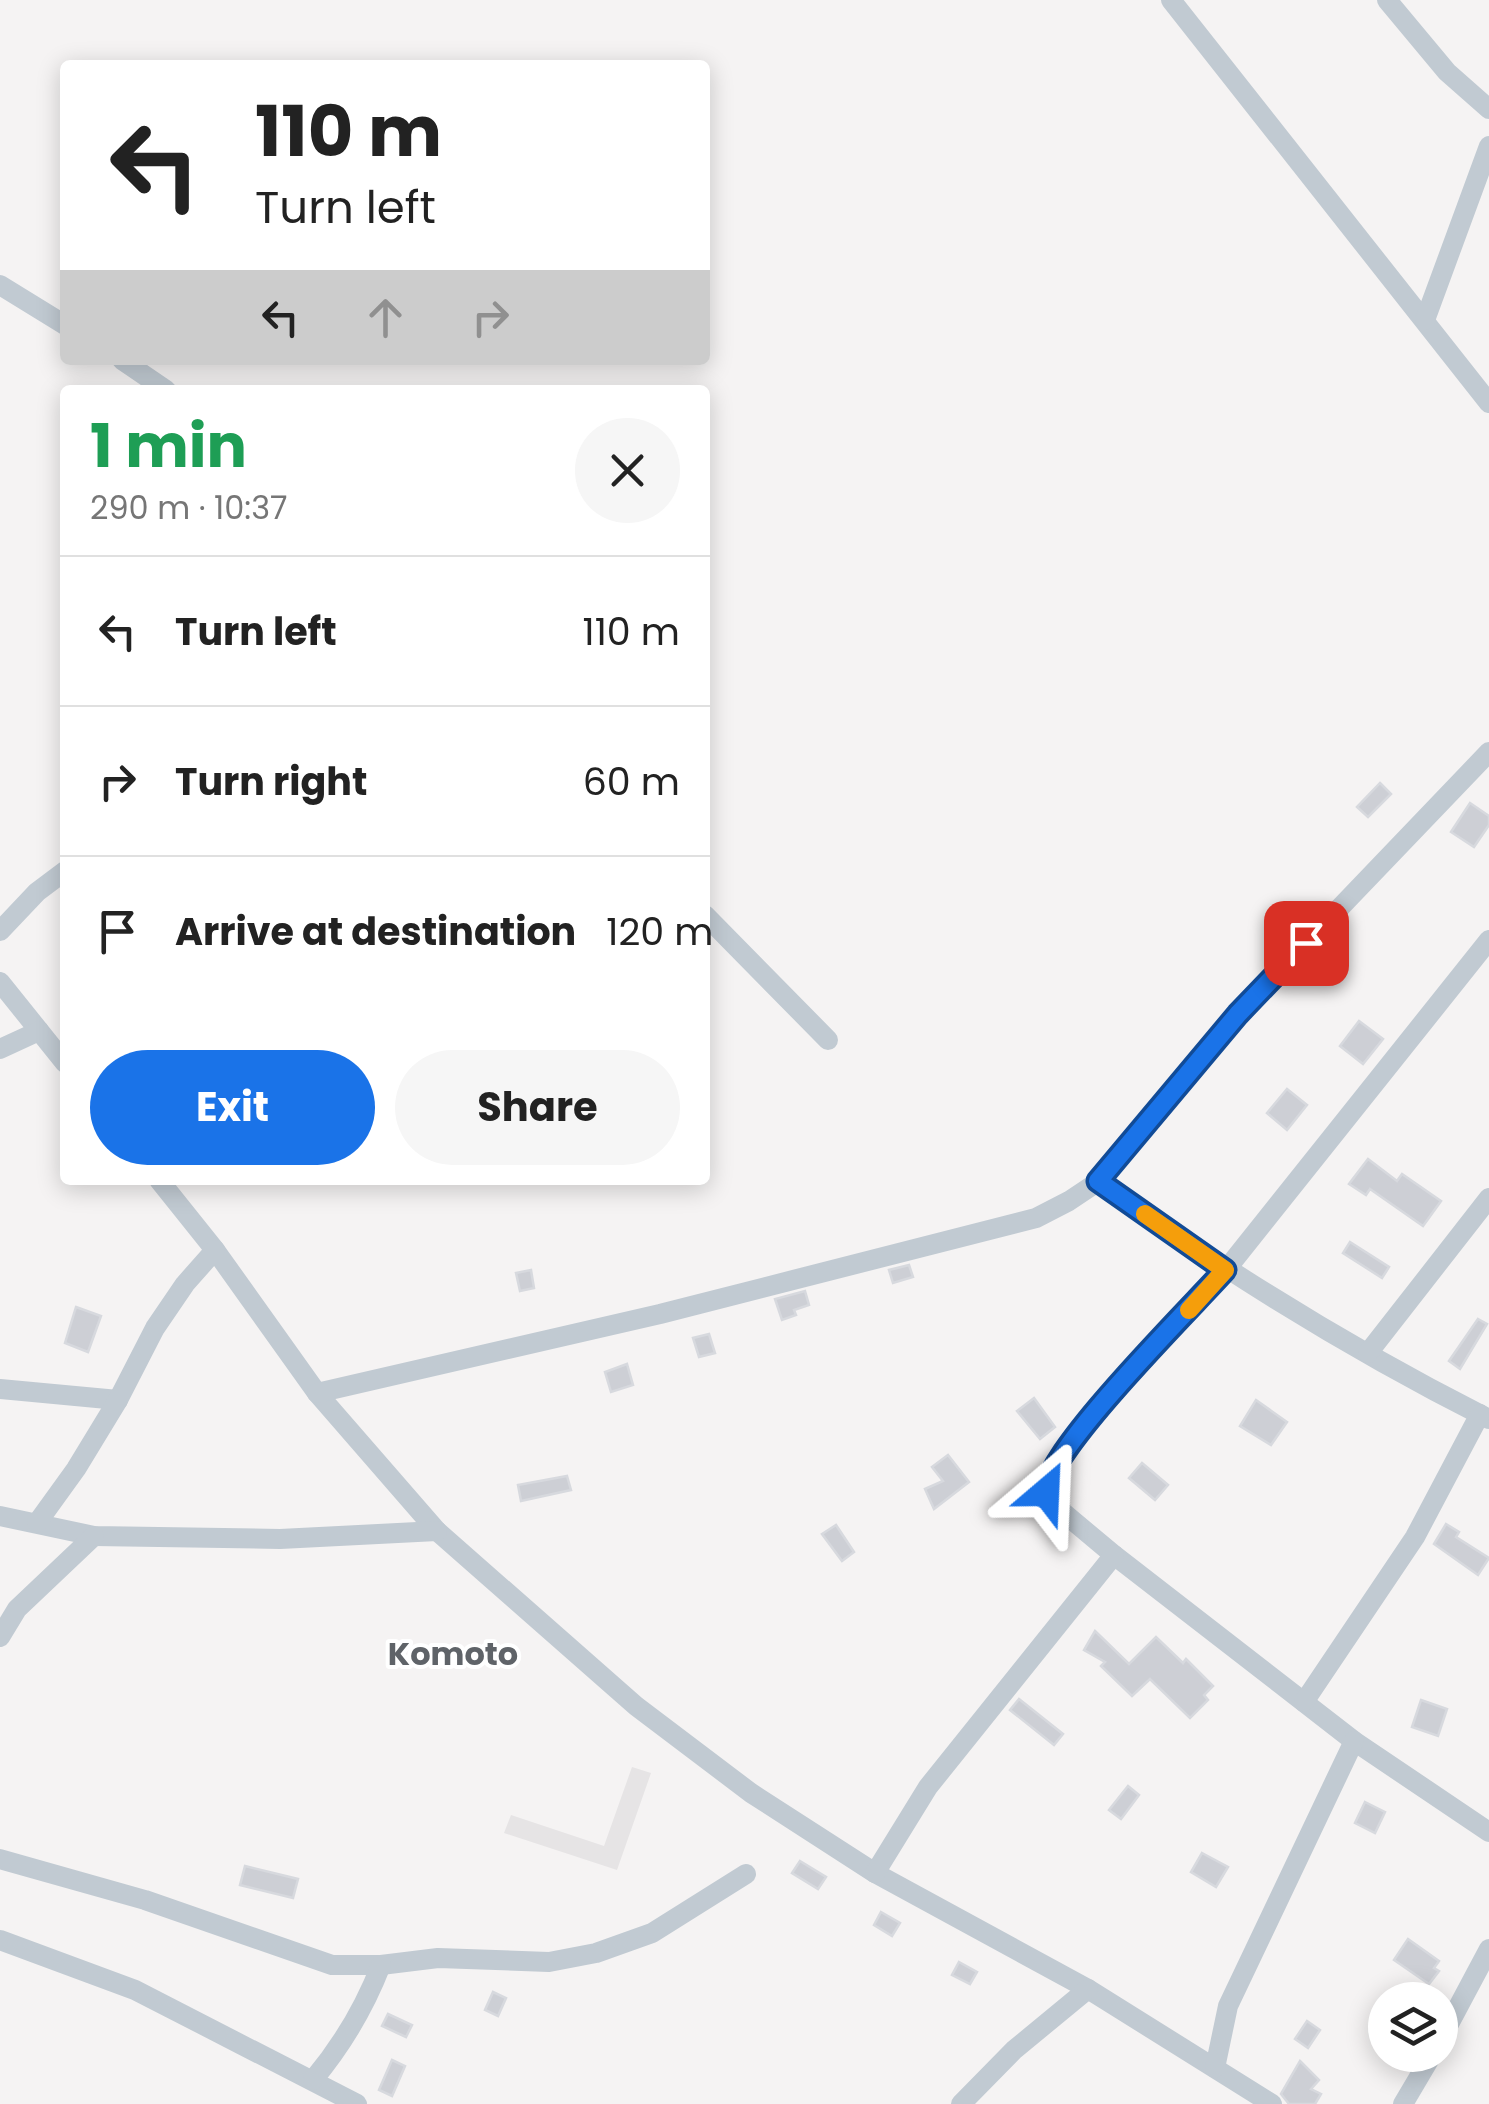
<!DOCTYPE html>
<meta charset="utf-8">
<style>
:root{--surface:#fff;--page:#f6f6f6;--text:#222;--muted:#767676;--line:#e0e0e0;--accent:#1a73e8}
body{margin:0;font-family:Poppins,sans-serif;background:var(--page);color:var(--text);height:100vh;display:flex;flex-direction:column;font-size:38px;white-space:nowrap}
*{box-sizing:border-box;margin:0}
p{font-size:32px;color:var(--muted)}
.icon{flex:none;width:55px;height:55px;fill:none;stroke:currentColor;stroke-width:2;stroke-linecap:round;stroke-linejoin:round}
.map{position:relative;flex:1;overflow:hidden}
.panel{position:absolute;left:60px;top:385px;width:650px;height:800px;display:flex;flex-direction:column;background:var(--surface);border-radius:10px;box-shadow:0 5px 25px #0003}
.panel>*{flex:none}
.top-card{position:absolute;left:60px;top:60px;width:650px;height:305px;border-radius:10px;box-shadow:0 5px 25px #0003;background:#fff;color:var(--text);overflow:hidden}
.fabs{position:absolute;left:1368px;top:1982px;display:grid;gap:20px}
.fabs a{display:grid;place-items:center;width:90px;height:90px;border-radius:50%;background:var(--surface);box-shadow:0 5px 25px #0003;font-size:50px}
.pin{position:absolute;display:grid;place-items:center;width:85px;height:85px;color:#fff;margin:-42px;border-radius:20px;box-shadow:0 5px 15px #0006}
.me{position:absolute;width:110px;margin:-55px;rotate:26deg;stroke-linejoin:round;filter:drop-shadow(0 0 8px #0008)}
.turn{display:flex;align-items:center;gap:35px;height:210px;padding:0 30px;font-size:45px}
.turn .icon{width:130px;height:130px;stroke-width:2.5}
.turn b{display:block;font-size:70px;line-height:85px}
.lanes{display:flex;align-items:center;height:95px;padding:0 30px;background:#0003;justify-content:center;gap:50px;direction:ltr}
.lanes .off{opacity:.35}
.round{display:grid;place-items:center;flex:none;width:105px;height:105px;border-radius:52px;background:var(--page)}
.summary{display:flex;align-items:center;justify-content:space-between;height:170px;padding:0 30px}
h1{font-size:60px;font-weight:700;line-height:75px;color:#1e9e55}
.action{display:flex;gap:20px;margin-top:auto;padding:20px 30px}
.action a{flex:1;height:115px;border-radius:60px;background:var(--accent);color:#fff;font-size:40px;font-weight:700;line-height:115px;text-align:center}
.action a+a{background:var(--page);color:var(--text)}
ul{padding:0;list-style:none}
li{display:flex;align-items:center;gap:30px;height:150px;padding:0 30px;border-top:2px solid var(--line)}
li div{flex:1}
li b{display:block;font-size:38px}
li em{font-style:normal}
.map>svg:first-child{display:block}
</style>
<div class="map">
<svg width="1489" height="2104" viewBox="0 0 1489 2104">
<rect width="100%" height="100%" fill="#f5f3f3"/>
<polygon fill="#e6e4e5" points="632,1767 651,1773 617,1870 504,1833 511,1815 604,1846"/>
<g fill="#cdcfd5" stroke="#d7d9de" stroke-width="2.5">
<polygon points="1380,783 1391,794 1368,817 1357,807"/>
<polygon points="1470,803 1489,816 1489,825 1474,847 1451,832"/>
<polygon points="1359,1021 1383,1039 1363,1064 1340,1046"/>
<polygon points="1287,1089 1307,1105 1287,1130 1267,1113"/>
<polygon points="1368,1159 1397,1181 1402,1174 1441,1201 1423,1226 1370,1189 1366,1195 1349,1184"/>
<polygon points="1350,1242 1389,1267 1382,1278 1343,1253"/>
<polygon points="909,1265 913,1277 893,1283 889,1270"/>
<polygon points="531,1270 534,1288 520,1291 516,1273"/>
<polygon points="805,1291 809,1305 794,1310 796,1315 782,1320 775,1299"/>
<polygon points="76,1307 101,1316 88,1352 65,1343"/>
<polygon points="1478,1319 1487,1324 1460,1369 1449,1361"/>
<polygon points="709,1334 715,1353 699,1357 693,1338"/>
<polygon points="627,1364 633,1385 611,1392 605,1372"/>
<polygon points="1034,1398 1055,1427 1040,1439 1017,1411"/>
<polygon points="1256,1400 1287,1422 1271,1445 1240,1426"/>
<polygon points="948,1455 969,1482 934,1509 925,1489 943,1481 932,1467"/>
<polygon points="1142,1463 1168,1485 1155,1500 1129,1478"/>
<polygon points="567,1476 571,1490 521,1501 518,1485"/>
<polygon points="1446,1524 1459,1532 1456,1537 1489,1558 1478,1575 1434,1544"/>
<polygon points="836,1525 854,1552 842,1561 822,1534"/>
<polygon points="1095,1631 1129,1664 1156,1637 1183,1663 1186,1659 1213,1686 1204,1695 1208,1700 1190,1718 1150,1679 1132,1696 1101,1666 1105,1662 1084,1650"/>
<polygon points="1019,1699 1063,1734 1054,1745 1010,1710"/>
<polygon points="1421,1700 1447,1709 1438,1736 1412,1727"/>
<polygon points="1128,1786 1139,1795 1121,1819 1109,1810"/>
<polygon points="1365,1802 1385,1812 1375,1833 1355,1823"/>
<polygon points="1202,1853 1228,1867 1216,1887 1191,1872"/>
<polygon points="800,1861 826,1877 818,1889 792,1873"/>
<polygon points="245,1866 298,1879 293,1898 240,1885"/>
<polygon points="881,1912 900,1923 892,1936 874,1925"/>
<polygon points="1408,1939 1439,1961 1434,1968 1439,1971 1429,1984 1394,1960"/>
<polygon points="959,1962 977,1972 970,1984 952,1975"/>
<polygon points="493,1992 506,1998 498,2016 485,2010"/>
<polygon points="388,2014 412,2025 406,2037 382,2026"/>
<polygon points="1307,2021 1320,2030 1308,2048 1295,2039"/>
<polygon points="392,2060 405,2066 392,2096 379,2090"/>
<polygon points="1300,2061 1319,2080 1311,2089 1321,2094 1315,2104 1289,2104 1281,2094"/>
</g>
<g fill="none" stroke-linecap="round" stroke-linejoin="round">
<g stroke="#c1cad2" stroke-width="20">
<polyline points="1171,0 1489,403"/>
<polyline points="1387,0 1447,72 1489,109"/>
<polyline points="0,285 65,325"/>
<polyline points="1425,320 1489,146"/>
<polyline points="122,360 166,390"/>
<polyline points="705,915 828,1040"/>
<polyline points="0,931 37,892 65,871"/>
<polyline points="1489,940 1225,1271 1117,1389 1058,1458 1045,1483 1045,1492 1053,1504 1114,1555 1354,1741 1489,1832"/>
<polyline points="0,982 65,1063"/>
<polyline points="0,1049 39,1031"/>
<polyline points="159,1180 215,1250 317,1393 437,1531 636,1706 751,1793 875,1873 1088,1989 1272,2104"/>
<path d="M1099 1181C1223 1270 1352 1350 1489 1419"/>
<polyline points="1368,1353 1489,1198"/>
<polyline points="0,1389 118,1400"/>
<polyline points="317,1393 660,1314 1036,1218 1069,1201 1099,1181 1238,1014 1489,752"/>
<polyline points="0,1516 94,1536 280,1539 437,1531"/>
<polyline points="37,1523 76,1469 118,1400 155,1328 185,1284 215,1250"/>
<polyline points="0,1637 17,1609 94,1536"/>
<polyline points="1304,1702 1415,1537 1480,1414"/>
<polyline points="0,1859 145,1900 332,1965 381,1965 438,1958 549,1962 596,1953 652,1933 746,1874"/>
<polyline points="875,1873 928,1787 1114,1555"/>
<polyline points="0,1940 135,1990 357,2104"/>
<polyline points="1440,2041 1489,1949"/>
<polyline points="1215,2068 1228,2006 1354,1741"/>
<path d="M313 2080C343 2044 364 2009 381 1965"/>
<polyline points="961,2104 1014,2050 1088,1989"/>
<polyline points="1403,2104 1432,2055"/>
</g>
</g>
<g fill="none" stroke-linecap="round" stroke-linejoin="round">
<defs>
<path id="route" d="M1046 1492C1044 1453 1193 1306 1225 1270L1098 1181 1238 1014 1306 943"/>
</defs>
<use href="#route" stroke="#114b97" stroke-width="25"/>
<use href="#route" stroke="#1a73e8" stroke-width="18"/>
<polyline stroke="#f59e0b" stroke-width="18" points="1145,1214 1225,1270 1189,1310"/>
</g>
<g text-anchor="middle" dominant-baseline="central" stroke-width="8" stroke-linejoin="round" paint-order="stroke">
<g font-size="32" font-weight="bold" fill="#5f6368" stroke="#fff">
<text x="453" y="1653">Komoto</text>
</g>
</g>
</svg>
<div class="fabs">
<a><svg class="icon" aria-label="layers" viewBox="0 0 24 24"><path d="M12 4l9 5-9 5-9-5zM3 14l9 5 9-5"/></svg></a>
</div>
<div class="pin" style="left:1306px;top:943px;background:#d93025"><svg class="icon" aria-label="arrive" viewBox="0 0 24 24"><path d="M6 21V4h12l-3 4 3 4H6"/></svg></div>
<svg class="me" style="left:1046px;top:1492px" viewBox="-20 -20 40 40"><path d="M0-17L14 15 0 8-14 15z" fill="#1a73e8" stroke="#fff" stroke-width="4"/></svg>
<div class="top-card">
<div class="turn"><svg class="icon" aria-label="left" viewBox="0 0 24 24"><path d="M17 20v-9H6M10 6l-5 5 5 5"/></svg><div><b>110 m</b>Turn left</div></div>
<div class="lanes"><svg class="icon" aria-label="left" viewBox="0 0 24 24"><path d="M17 20v-9H6M10 6l-5 5 5 5"/></svg><svg class="icon off" aria-label="ahead" viewBox="0 0 24 24"><path d="M12 20V5M6 11l6-6 6 6"/></svg><svg class="icon off" aria-label="right" viewBox="0 0 24 24"><path d="M7 20v-9h11M14 6l5 5-5 5"/></svg></div>
</div>
<section class="panel">
<div class="summary"><div><h1>1 min</h1><p>290 m · 10:37</p></div><a class="round"><svg class="icon" aria-label="close" viewBox="0 0 24 24"><path d="M6 6l12 12M18 6L6 18"/></svg></a></div>
<ul>
<li><svg class="icon" aria-label="left" viewBox="0 0 24 24"><path d="M17 20v-9H6M10 6l-5 5 5 5"/></svg><div><b>Turn left</b></div><em>110 m</em></li>
<li><svg class="icon" aria-label="right" viewBox="0 0 24 24"><path d="M7 20v-9h11M14 6l5 5-5 5"/></svg><div><b>Turn right</b></div><em>60 m</em></li>
<li><svg class="icon" aria-label="arrive" viewBox="0 0 24 24"><path d="M6 21V4h12l-3 4 3 4H6"/></svg><div><b>Arrive at destination</b></div><em>120 m</em></li>
</ul>
<div class="action"><a>Exit</a><a>Share</a></div>
</section>
</div>
